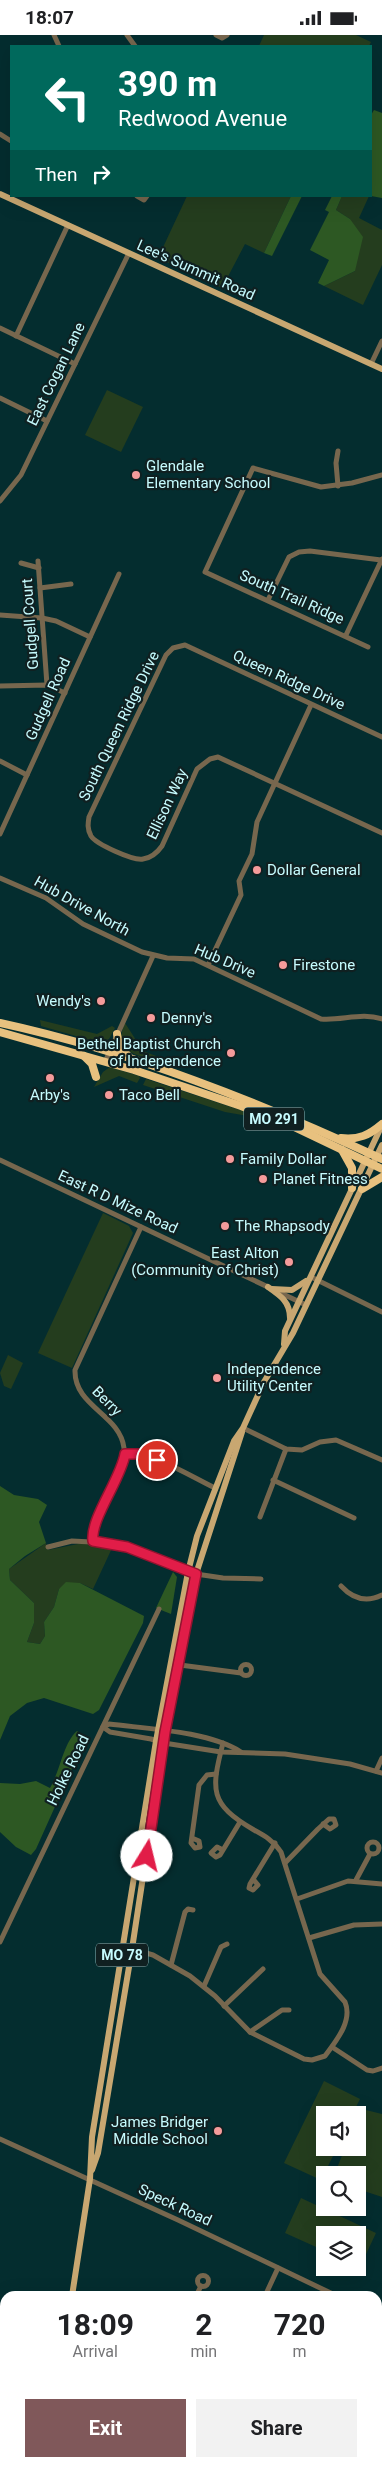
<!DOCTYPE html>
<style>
:root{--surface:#fff;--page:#f2f2f2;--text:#202124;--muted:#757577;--accent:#80585a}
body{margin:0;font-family:Roboto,sans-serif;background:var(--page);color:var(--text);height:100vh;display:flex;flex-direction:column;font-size:19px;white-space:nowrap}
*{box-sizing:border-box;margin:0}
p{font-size:16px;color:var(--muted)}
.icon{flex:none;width:28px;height:28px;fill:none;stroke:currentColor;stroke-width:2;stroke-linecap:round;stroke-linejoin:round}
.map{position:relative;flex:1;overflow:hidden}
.panel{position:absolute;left:0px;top:2256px;width:382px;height:176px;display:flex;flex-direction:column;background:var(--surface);border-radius:15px 15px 0 0;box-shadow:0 5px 20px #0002}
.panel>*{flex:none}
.top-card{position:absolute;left:10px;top:10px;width:362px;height:152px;border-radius:0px;box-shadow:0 5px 20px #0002;background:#00695c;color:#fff;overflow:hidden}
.fabs{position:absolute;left:316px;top:2071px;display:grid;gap:10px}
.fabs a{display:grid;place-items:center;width:50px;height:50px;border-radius:0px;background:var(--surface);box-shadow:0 5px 20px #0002;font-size:25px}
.pin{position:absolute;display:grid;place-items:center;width:42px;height:42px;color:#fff;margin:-21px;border:2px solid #fff;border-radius:50%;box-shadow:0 1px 5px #0007}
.me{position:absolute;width:55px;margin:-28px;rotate:9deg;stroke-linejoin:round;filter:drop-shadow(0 0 4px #0008)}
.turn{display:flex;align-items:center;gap:18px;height:105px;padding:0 25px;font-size:22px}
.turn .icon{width:65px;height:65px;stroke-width:2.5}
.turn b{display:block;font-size:35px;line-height:42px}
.then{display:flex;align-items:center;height:48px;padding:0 25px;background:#0003;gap:10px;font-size:19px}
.eta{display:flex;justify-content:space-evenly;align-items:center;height:85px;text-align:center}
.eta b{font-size:30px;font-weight:700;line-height:35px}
.cta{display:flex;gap:10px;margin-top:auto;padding:10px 25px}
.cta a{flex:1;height:58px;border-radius:0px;background:var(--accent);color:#fff;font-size:20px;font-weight:700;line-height:58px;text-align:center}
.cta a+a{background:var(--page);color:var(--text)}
.status{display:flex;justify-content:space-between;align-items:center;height:35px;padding:0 25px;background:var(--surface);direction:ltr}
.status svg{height:14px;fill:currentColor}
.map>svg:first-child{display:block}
</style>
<div class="status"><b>18:07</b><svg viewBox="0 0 49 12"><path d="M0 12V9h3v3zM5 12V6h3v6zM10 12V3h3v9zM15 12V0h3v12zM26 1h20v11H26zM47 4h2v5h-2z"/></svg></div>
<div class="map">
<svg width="382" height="2432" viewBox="0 0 382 2432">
<rect width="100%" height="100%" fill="#042d2f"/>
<g fill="#243d1e">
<polygon points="264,0 356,0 371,7 369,11 259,11"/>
<polygon points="187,161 291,161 264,218 245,209 222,253 158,223"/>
<polygon points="342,161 369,161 359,183 382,195 382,230 363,270 324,251 355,236 350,184 336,175"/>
<polygon points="107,355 143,372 121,417 85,400"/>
<polygon points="40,985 97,999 112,991 115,993 109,1004 100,1008 41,991"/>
<path d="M125 988 143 1016 164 1024 162 1027C156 1026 149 1024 143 1022 122 1015 116 1010 125 988Z"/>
<polygon points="110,1032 139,1041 140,1043 137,1048 119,1041 94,1052 103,1037"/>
<polygon points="146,1044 246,1077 248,1081 225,1077 143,1050"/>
<polygon points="103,1178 129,1191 133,1198 72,1333 38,1318"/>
<polygon points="8,1320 23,1328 11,1354 4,1351 0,1338"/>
<polygon points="46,1508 48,1515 83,1508 113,1511 93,1554 80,1548 59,1554 54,1572 44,1587 45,1601 40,1609 27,1607 34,1588 34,1568 10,1545 9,1534"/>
<polygon points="324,2046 360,2064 352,2080 325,2080 325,2112 337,2113 321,2145 284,2128"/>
<polygon points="366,2075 382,2079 382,2162 358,2154 358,2140 335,2138 345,2113 358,2112 358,2089"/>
<polygon points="301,2163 376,2198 360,2232 358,2231 358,2200 325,2200 325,2216 285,2198"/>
<polygon points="378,2285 382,2287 382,2432 282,2432 284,2428 378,2428"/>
</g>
<g fill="#2d5823">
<polygon points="374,75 382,78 382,163 371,161 371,80"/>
<polygon points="291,161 302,161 272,221 264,218"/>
<polygon points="332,161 342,161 336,175 350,184 363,202 355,236 324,251 318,248 329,225 310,215 329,177 325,175"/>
<polygon points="0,1451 14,1460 38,1464 47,1470 39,1487 46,1508 25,1521 9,1534 10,1545 34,1568 34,1588 27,1607 40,1609 45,1601 44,1587 54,1572 59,1554 66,1547 80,1548 144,1581 143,1588 99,1675 93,1679 44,1663 27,1668 10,1681 0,1705"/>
<polygon points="173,1537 177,1542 171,1579 156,1573"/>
<path d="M77 1696 82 1699 84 1707 36 1814 31 1820 16 1812 0 1797V1748L20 1749 36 1746 50 1753C60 1737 63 1708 77 1696Z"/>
</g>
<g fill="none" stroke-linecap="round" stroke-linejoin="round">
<polyline stroke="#6a4174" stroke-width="1" points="296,2428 297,2432"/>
<g stroke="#77674e" stroke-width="5">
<polyline points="54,0 59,11"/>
<polyline points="127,0 135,11"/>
<polyline points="216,0 222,3 227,0"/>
<polyline points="0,99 11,106"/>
<polyline points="137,161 144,165 147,161"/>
<polyline points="0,293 75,329"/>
<polyline points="16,301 68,190"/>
<polyline points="371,329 382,306"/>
<polyline points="0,363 47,386"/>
<polyline points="338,416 336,428 338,451"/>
<polyline points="0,466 21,440 129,218"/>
<polyline points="38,526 47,650"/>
<polyline points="21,528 39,533"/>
<polyline points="40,553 71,549"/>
<polyline points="268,565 289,522 299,517 310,516 381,525"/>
<polyline points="0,580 42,583 56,586 90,602"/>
<polyline points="346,600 382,524"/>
<polyline points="368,612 205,537 253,433 321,452 352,448 382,440"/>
<polyline points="0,651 47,650 65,658"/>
<path d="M382 702 185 610 173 613 166 620 89 782C88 788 87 794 91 801 96 809 133 826 143 824 151 823 157 818 162 811L197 734 210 724 218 722 382 798"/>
<polyline points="0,726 27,740"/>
<polyline points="0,799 119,539"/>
<path d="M0 843 46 863 83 889 142 917 167 923 194 924 321 984C341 986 362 977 382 984"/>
<polyline points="208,930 241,860 239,846 252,819 257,787 311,670"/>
<polyline points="105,1027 153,921"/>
<polyline points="0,1125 306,1270"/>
<polyline points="311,1242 382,1277"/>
<polyline points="243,1393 286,1414 302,1415 320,1407 336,1405 382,1425"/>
<path d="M125 1419C157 1419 186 1439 215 1453"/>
<polyline points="273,1445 354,1483"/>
<polyline points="260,1482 286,1414"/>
<path d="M93 1506C88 1479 128 1444 124 1413 120 1379 74 1372 75 1335L141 1192"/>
<polyline points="48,1512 72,1506 111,1508 196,1539 223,1543 261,1544"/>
<path d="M341 1551C353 1564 366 1568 382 1560"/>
<circle cx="246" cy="1635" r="5.5"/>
<polyline points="180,1630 241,1638"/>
<polyline points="103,1692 110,1697 151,1704 164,1708 221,1717 285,1719 350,1729 382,1738"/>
<path d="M103 1692 109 1689C149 1694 208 1696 241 1717"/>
<polyline points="376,1736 382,1723"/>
<polyline points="192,1803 199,1806 200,1812 195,1813 191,1808 199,1750 207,1740 216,1739"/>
<circle cx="373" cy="1813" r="6"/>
<polyline points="223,1815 217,1812 211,1818 216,1822 220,1820 240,1787"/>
<polyline points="285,1828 318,1794 329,1784 334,1784 336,1790 330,1794 323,1789"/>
<polyline points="253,1844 258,1850 253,1855 249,1853 250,1849 275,1808"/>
<polyline points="356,1845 370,1819"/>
<polyline points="297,1864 348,1846 382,1849"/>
<polyline points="309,1903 354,1890 382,1889"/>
<polyline points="0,1907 159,1574"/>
<path d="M132 1914 153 1920 190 1941 215 1961 250 1997 304 2024 312 2025 325 2021C336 2006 353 1986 345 1967L320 1939 281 1817C274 1806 265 1801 254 1795 209 1769 211 1755 223 1708"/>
<polyline points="171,1930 185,1877 188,1874 193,1875"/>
<polyline points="204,1951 221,1912 227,1909"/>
<polyline points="224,1971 263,1934"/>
<polyline points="250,1997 282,1975 289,1975"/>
<polyline points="332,2012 367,2035 373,2036 382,2033"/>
<polyline points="0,2104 178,2185 337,2261"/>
<circle cx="203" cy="2246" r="5.5"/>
<polyline points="196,2261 201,2251"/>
<polyline points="265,2261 278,2233"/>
<polyline points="378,2279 382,2282"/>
<polyline points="115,2432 117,2428"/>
<polyline points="251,2432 251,2428"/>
</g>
<g stroke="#c8a771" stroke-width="6">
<polyline points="0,159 382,334"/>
<path d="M268 1252C281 1261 290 1267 290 1283"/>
<polyline points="272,1254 292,1255 306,1246"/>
<polyline points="284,1309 285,1296 382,1090"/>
<polyline points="92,2135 98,2118 132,1914 165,1697 196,1539 242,1397"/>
<polyline points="72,2261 90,2144 92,2102 156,1706 188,1537 197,1501 234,1406 243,1393 264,1347 293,1298 382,1110"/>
<polyline points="45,2432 46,2428"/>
</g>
<g stroke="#e8c17f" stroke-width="8">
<path d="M0 988C133 1017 259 1067 382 1124"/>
<polyline points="0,997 134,1035 241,1071 292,1091 382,1134"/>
<polyline points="117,999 119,1011 129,1022"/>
<polyline points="84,1021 92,1029 96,1042"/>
<path d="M341 1103C359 1105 369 1100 382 1089"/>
<polyline points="342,1115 352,1133 352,1153"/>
<polyline points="362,1154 382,1142"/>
</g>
</g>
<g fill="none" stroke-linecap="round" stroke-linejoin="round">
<defs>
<path id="route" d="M147 1821 165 1697 196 1539 127 1512 93 1506C90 1484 121 1444 125 1419H141L157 1425"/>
</defs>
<use href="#route" stroke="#92132f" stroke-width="12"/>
<use href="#route" stroke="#e11d48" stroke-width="9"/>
</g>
<g fill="#f59b9b" stroke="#102021" stroke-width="2">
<circle cx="136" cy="440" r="5"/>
<circle cx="257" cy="835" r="5"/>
<circle cx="283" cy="930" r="5"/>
<circle cx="101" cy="966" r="5"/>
<circle cx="151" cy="983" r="5"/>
<circle cx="231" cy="1018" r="5"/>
<circle cx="50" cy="1043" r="5"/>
<circle cx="109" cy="1060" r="5"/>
<circle cx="230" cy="1124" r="5"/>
<circle cx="263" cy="1144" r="5"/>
<circle cx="225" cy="1191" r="5"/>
<circle cx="289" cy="1227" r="5"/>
<circle cx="217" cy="1343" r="5"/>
<circle cx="218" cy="2096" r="5"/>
</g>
<g text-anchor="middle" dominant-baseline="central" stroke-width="4.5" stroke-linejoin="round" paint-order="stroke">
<g fill="#102021" stroke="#8fb9bc" stroke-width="1">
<rect x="244" y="1072.5" width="60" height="23" rx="4"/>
<rect x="96" y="1908.5" width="52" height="23" rx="4"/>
</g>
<g font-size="14" font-weight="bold" fill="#c6fbfe">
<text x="274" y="1084">MO 291</text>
<text x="122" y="1920">MO 78</text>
</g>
<g font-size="15" fill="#c6fbfe" stroke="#102021">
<text transform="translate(196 235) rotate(24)">Lee's Summit Road</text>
<text transform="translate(56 339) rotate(-64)">East Cogan Lane</text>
<text transform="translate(292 562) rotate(24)">South Trail Ridge</text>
<text transform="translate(30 589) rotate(-94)">Gudgell Court</text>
<text transform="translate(289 645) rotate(25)">Queen Ridge Drive</text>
<text transform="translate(48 664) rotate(-66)">Gudgell Road</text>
<text transform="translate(119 691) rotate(-64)">South Queen Ridge Drive</text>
<text transform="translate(167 769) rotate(-65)">Ellison Way</text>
<text transform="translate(82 871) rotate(29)">Hub Drive North</text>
<text transform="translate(225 926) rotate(23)">Hub Drive</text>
<text transform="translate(118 1167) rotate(25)">East R D Mize Road</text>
<text transform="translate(107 1366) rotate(45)">Berry</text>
<text transform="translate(68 1735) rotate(-64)">Holke Road</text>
<text transform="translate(175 2170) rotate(25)">Speck Road</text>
</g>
<g font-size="15" fill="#c6fbfe" stroke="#102021" text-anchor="start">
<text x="146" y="431">Glendale<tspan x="146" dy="17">Elementary School</tspan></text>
<text x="267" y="835">Dollar General</text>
<text x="293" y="930">Firestone</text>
<text x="91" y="966" text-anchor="end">Wendy's</text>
<text x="161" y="983">Denny's</text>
<text x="221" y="1009" text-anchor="end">Bethel Baptist Church<tspan x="221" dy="17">of Independence</tspan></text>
<text x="50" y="1060" text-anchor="middle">Arby's</text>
<text x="119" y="1060">Taco Bell</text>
<text x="240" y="1124">Family Dollar</text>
<text x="273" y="1144">Planet Fitness</text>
<text x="235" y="1191">The Rhapsody</text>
<text x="279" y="1218" text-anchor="end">East Alton<tspan x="279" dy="17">(Community of Christ)</tspan></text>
<text x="227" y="1334">Independence<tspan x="227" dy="17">Utility Center</tspan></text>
<text x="208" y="2087" text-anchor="end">James Bridger<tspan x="208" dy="17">Middle School</tspan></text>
</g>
</g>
</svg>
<div class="fabs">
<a><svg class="icon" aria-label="sound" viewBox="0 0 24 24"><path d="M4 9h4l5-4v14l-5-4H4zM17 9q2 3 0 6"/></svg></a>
<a><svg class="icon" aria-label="search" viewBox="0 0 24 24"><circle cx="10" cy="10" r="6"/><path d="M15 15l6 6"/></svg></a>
<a><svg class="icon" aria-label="layers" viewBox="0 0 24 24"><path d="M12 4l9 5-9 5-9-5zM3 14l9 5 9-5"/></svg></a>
</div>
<div class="pin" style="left:157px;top:1425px;background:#d93025"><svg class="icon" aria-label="arrive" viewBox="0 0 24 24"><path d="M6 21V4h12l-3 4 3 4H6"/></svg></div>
<svg class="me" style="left:147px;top:1821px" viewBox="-20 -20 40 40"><circle r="19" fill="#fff"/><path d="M0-13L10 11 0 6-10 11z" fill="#e11d48"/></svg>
<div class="top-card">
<div class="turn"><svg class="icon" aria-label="left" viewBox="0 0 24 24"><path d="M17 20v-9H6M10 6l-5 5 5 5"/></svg><div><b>390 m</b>Redwood Avenue</div></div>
<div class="then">Then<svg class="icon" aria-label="right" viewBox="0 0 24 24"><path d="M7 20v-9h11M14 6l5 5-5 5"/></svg></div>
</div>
<section class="panel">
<div class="eta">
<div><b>18:09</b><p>Arrival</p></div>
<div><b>2</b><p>min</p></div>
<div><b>720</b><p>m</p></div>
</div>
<div class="cta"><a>Exit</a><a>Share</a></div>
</section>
</div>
